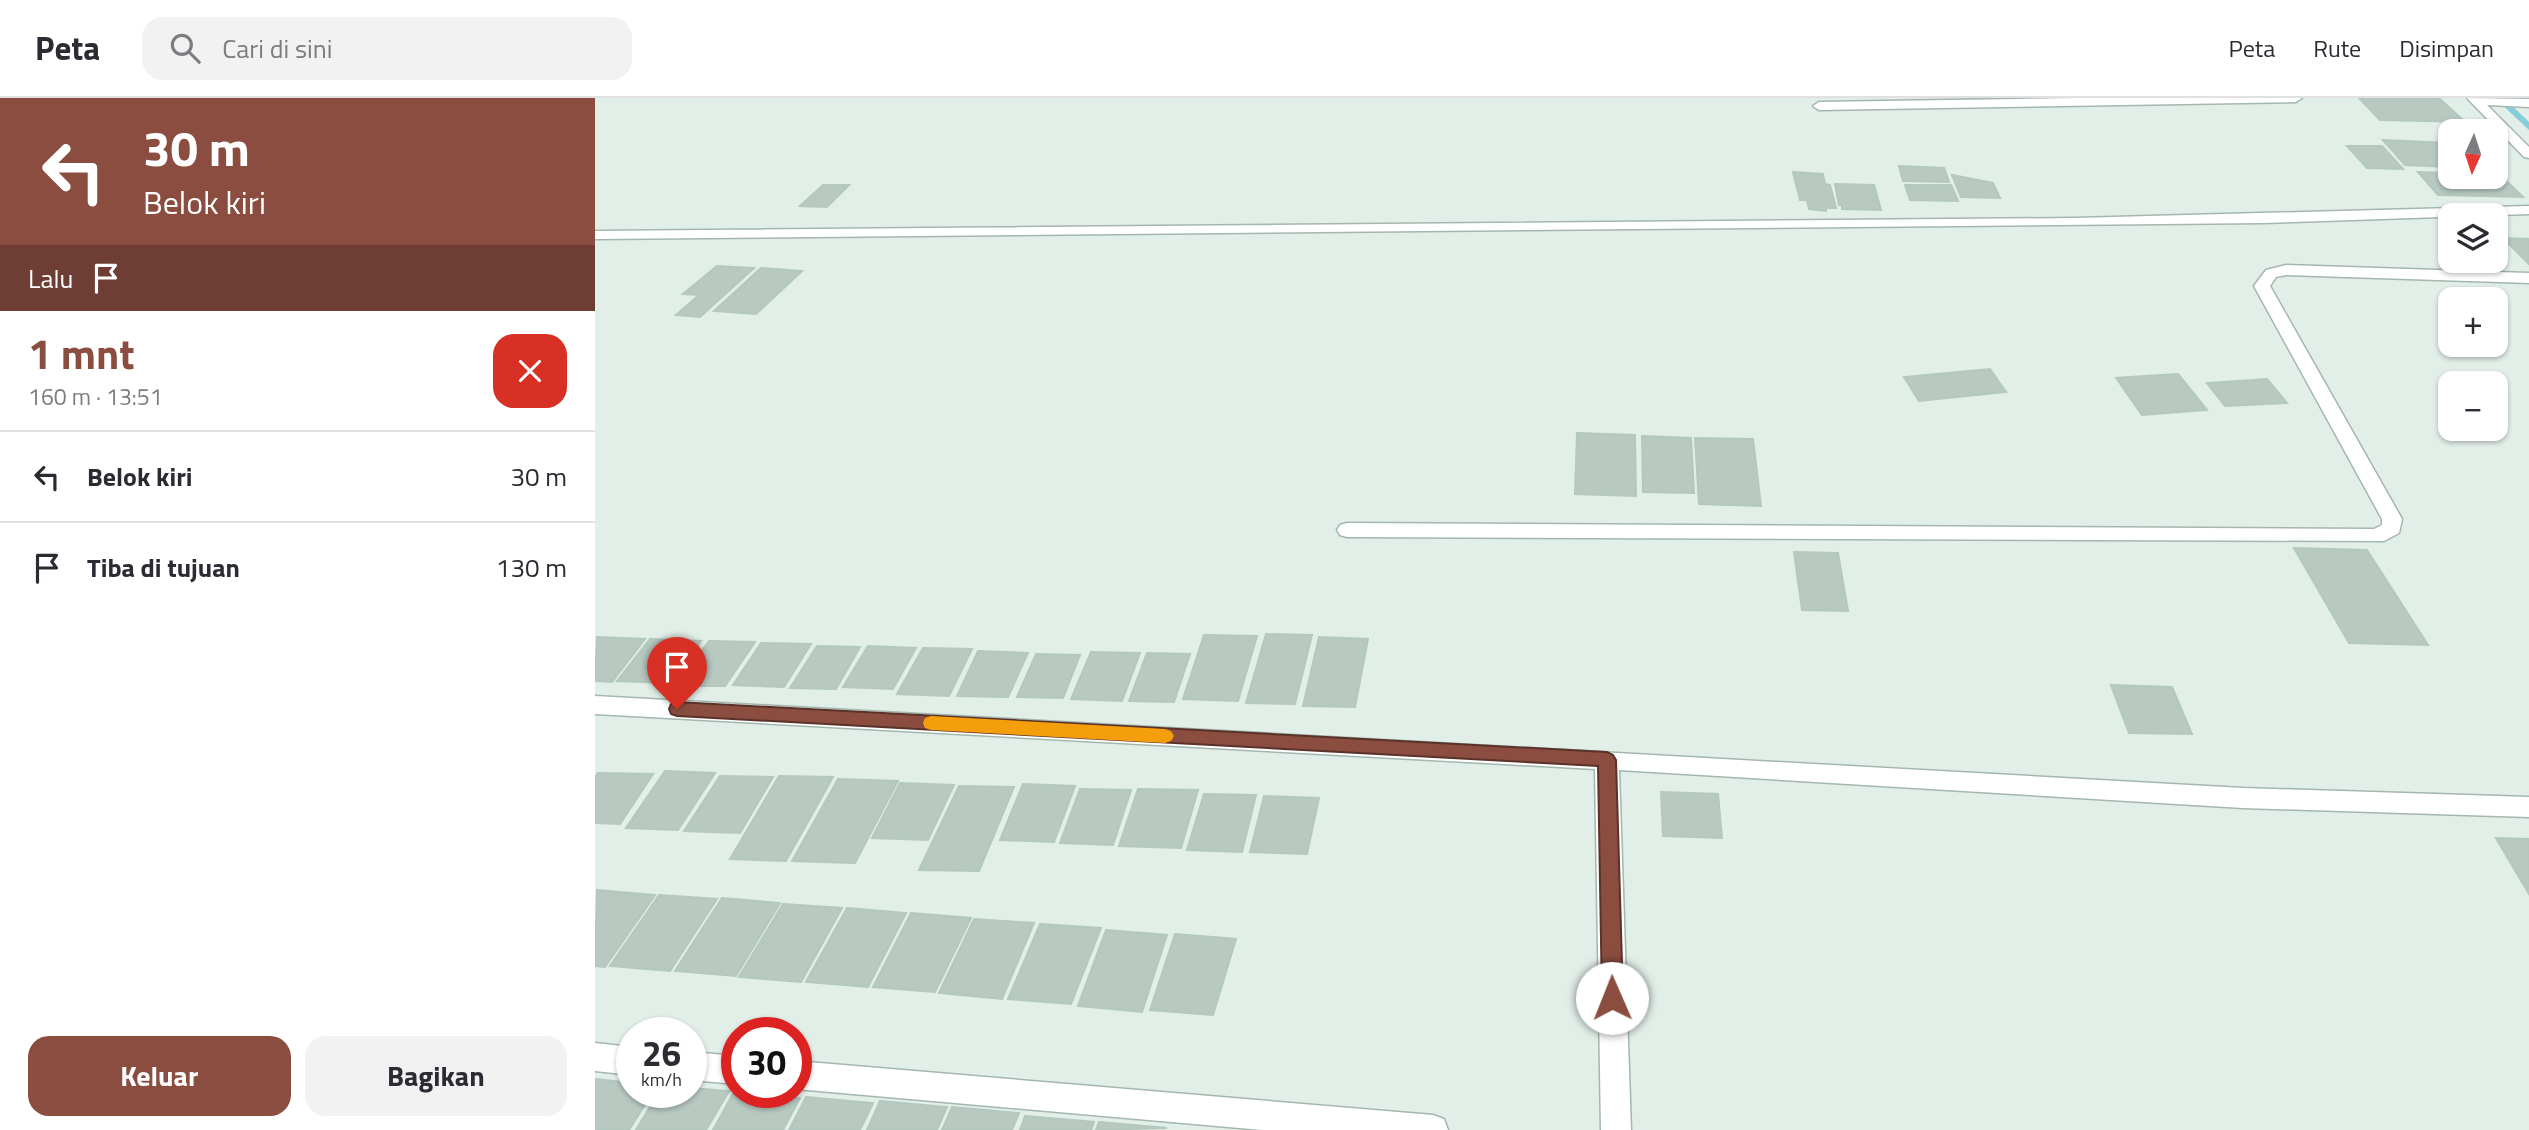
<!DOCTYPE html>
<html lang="id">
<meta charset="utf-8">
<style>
:root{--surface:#fff;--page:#f2f2f3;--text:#2b2b33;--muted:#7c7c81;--line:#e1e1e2;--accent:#8a4d40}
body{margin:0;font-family:"Titillium Web",sans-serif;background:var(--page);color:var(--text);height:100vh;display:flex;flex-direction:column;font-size:26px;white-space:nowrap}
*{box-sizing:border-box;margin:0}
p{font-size:23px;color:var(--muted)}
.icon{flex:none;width:38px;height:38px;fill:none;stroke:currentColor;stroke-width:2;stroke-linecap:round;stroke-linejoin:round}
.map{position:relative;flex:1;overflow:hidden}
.drawer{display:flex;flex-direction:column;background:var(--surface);width:595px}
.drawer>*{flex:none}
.banner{background:#8a4d40;color:#fff;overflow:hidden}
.needle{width:46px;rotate:183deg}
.fabs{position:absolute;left:1843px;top:21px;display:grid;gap:14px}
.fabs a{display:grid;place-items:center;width:70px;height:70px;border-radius:14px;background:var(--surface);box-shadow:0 2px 5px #0004;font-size:35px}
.speed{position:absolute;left:21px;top:919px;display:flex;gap:14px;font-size:35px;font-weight:700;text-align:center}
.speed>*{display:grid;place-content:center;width:91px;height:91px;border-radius:50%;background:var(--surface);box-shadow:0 2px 5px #0004;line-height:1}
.speed small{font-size:18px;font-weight:400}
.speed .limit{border:10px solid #d22;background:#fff;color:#111}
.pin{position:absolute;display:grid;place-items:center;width:60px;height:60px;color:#fff;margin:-72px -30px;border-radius:50% 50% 50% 0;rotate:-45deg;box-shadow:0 0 7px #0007}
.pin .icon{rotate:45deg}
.me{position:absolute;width:77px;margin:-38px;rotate:359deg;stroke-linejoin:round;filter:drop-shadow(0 0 5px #0008)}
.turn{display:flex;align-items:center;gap:24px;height:147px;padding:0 28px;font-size:32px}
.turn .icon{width:91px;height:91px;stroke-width:2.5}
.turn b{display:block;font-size:49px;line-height:60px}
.then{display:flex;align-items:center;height:66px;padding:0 28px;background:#0003;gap:14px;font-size:26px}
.round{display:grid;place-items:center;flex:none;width:74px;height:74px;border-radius:21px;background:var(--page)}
.overview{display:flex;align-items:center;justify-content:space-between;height:119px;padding:0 28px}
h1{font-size:42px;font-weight:700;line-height:52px;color:var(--accent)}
.primary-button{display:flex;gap:14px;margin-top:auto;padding:14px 28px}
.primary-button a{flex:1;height:80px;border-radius:21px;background:var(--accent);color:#fff;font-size:28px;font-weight:700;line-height:80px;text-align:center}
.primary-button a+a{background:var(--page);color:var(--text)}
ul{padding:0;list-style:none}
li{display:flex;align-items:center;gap:21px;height:91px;padding:0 28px;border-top:2px solid var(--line)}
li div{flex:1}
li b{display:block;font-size:26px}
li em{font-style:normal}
header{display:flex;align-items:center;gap:42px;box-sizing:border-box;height:98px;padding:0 35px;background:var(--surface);border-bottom:2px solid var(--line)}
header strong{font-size:33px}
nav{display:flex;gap:38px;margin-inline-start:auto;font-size:24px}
.search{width:490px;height:63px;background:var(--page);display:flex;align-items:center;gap:18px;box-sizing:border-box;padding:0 24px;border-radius:21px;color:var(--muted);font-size:26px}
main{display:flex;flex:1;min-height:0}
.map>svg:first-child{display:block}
</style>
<header>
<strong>Peta</strong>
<div class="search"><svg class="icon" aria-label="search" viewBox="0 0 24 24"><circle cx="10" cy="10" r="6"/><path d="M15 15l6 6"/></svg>Cari di sini</div>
<nav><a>Peta</a><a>Rute</a><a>Disimpan</a></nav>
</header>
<main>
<section class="drawer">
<div class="banner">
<div class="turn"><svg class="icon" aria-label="left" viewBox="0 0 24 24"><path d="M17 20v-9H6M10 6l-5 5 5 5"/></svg><div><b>30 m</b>Belok kiri</div></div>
<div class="then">Lalu<svg class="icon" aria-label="arrive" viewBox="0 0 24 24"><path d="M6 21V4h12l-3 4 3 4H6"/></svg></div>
</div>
<div class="overview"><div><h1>1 mnt</h1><p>160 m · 13:51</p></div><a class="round" style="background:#d93025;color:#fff"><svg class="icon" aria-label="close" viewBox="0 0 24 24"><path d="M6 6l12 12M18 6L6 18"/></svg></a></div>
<ul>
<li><svg class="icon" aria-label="left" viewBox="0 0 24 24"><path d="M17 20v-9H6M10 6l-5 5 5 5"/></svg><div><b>Belok kiri</b></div><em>30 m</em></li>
<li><svg class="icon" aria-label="arrive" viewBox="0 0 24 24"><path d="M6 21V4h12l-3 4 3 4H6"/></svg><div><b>Tiba di tujuan</b></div><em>130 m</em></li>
</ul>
<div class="primary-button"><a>Keluar</a><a>Bagikan</a></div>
</section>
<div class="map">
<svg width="1934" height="1032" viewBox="0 0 1934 1032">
<rect width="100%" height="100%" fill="#e2eee8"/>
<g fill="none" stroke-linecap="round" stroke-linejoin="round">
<polygon fill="#83ced9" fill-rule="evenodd" points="1900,0 1909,0 1934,24 1934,32"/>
</g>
<g fill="#b7c9c1" stroke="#b3c8bf" stroke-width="2">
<polygon points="1764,0 1844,0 1870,24 1785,22"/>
<polygon points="1788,42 1855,45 1855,69 1810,67"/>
<polygon points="1752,48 1787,48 1808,71 1772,70"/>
<polygon points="1304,68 1349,70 1354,84 1308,83"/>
<polygon points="1198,74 1228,76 1230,86 1235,87 1241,110 1231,110 1231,113 1214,111 1212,102 1205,102"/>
<polygon points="1823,74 1855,75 1855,79 1904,76 1928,99 1843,97"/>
<polygon points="1357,77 1398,85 1405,100 1366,99"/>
<polygon points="1240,86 1279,87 1286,112 1247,111 1247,107 1244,107"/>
<polygon points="228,87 254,87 232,109 205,108"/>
<polygon points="1310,87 1356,87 1363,103 1315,102"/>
<polygon points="1908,140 1934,141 1934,166"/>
<polygon points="122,168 159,170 105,219 81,217 104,197 88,196"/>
<polygon points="166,170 207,173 161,216 119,213"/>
<polygon points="1395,271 1411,294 1324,303 1309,279"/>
<polygon points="1583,276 1612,312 1547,317 1521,280"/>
<polygon points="1672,281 1692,305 1630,308 1612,285"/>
<polygon points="982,335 1040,337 1041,398 980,396"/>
<polygon points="1047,338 1096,340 1099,395 1048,394"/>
<polygon points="1100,340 1158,341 1166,408 1104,406"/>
<polygon points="1699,450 1772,452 1833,547 1754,545"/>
<polygon points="1199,454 1243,455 1253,513 1207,512"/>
<polygon points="671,536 717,537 700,606 651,605"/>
<polygon points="609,537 662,538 643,603 588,601"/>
<polygon points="2,539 50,541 17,584 0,583"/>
<polygon points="724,539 773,541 760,609 708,608"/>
<polygon points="55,541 106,543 75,585 22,583"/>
<polygon points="114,543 160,544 130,588 81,588"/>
<polygon points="166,545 216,546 189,589 138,587"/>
<polygon points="222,548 265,549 241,591 195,590"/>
<polygon points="273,548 321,550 298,591 248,589"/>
<polygon points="328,550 377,551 354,598 302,596"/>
<polygon points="383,553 433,555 413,599 362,598"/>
<polygon points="496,554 545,555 527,603 476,601"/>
<polygon points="552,555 595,556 579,604 534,603"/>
<polygon points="441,556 485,557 468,600 422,599"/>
<polygon points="1516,587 1577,589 1597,636 1534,635"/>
<polygon points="70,673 120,675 83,732 31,730"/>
<polygon points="3,675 58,676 25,726 0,725 0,679"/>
<polygon points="125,678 178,679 145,735 89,733"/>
<polygon points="184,678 238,679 191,763 135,761"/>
<polygon points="243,681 303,683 260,765 197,763"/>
<polygon points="305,685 359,687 333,742 277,740"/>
<polygon points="428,686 480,688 459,744 405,742"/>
<polygon points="364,688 419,689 384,773 324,772"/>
<polygon points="485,691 536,692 518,747 465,745"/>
<polygon points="543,691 603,692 586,750 524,748"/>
<polygon points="1066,694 1123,696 1127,740 1068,738"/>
<polygon points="609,696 661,697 647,754 592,752"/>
<polygon points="669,698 724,700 712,756 655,754"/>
<polygon points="1901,740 1934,741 1934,796"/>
<polygon points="2,792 60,797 10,869 0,868"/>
<polygon points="64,797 122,801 75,873 15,868"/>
<polygon points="127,800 185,805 141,878 80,873"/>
<polygon points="188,806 247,810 206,884 144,879"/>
<polygon points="252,810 311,815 273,889 211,884"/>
<polygon points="316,815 376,820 340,894 278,889"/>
<polygon points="379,821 439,825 407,901 344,895"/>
<polygon points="445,826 506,830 476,906 413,901"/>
<polygon points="511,832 572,837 547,914 483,908"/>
<polygon points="580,836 641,841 618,917 555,912"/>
<polygon points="0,981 37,985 37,994 58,994 34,1032 0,1032"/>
<polygon points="96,990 134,993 111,1032 41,1032 64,994 96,994"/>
<polygon points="139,994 205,1000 188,1032 118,1032"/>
<polygon points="211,999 278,1005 265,1032 194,1032"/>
<polygon points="285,1003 352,1009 342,1032 272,1032"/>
<polygon points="357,1009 424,1015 417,1032 347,1032"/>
<polygon points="430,1018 499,1024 496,1032 425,1032"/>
<polygon points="504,1024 572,1030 501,1032"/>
</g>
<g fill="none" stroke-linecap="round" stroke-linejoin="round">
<defs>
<g id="minor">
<polygon points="1480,0 1707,0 1701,4 1224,12 1218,8 1224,4"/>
<polygon points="1872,0 1934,1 1934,9 1892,7 1934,49 1934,60 1929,59"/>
<polygon points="1934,108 1934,116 1669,125 0,141 0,133 1480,120"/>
<polygon points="1691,167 1934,175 1934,185 1691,177 1681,179 1675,188 1807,421 1804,435 1789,443 752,439 745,437 742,432 745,427 752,425 1779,431 1787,427 1787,421 1659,188 1671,172"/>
<polygon points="0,598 1648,690 1934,699 1934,719 1648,710 1024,672 1036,1032 1006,1032 1000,671 0,616"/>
<polygon points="0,945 37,949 37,977 0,973"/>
<polygon points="96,954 142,958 142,986 96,982"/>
<polygon points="201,963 838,1017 849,1021 853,1032 667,1032 201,991"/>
</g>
</defs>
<use href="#minor" stroke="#a4b7af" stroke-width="3"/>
<use href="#minor" fill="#fff" fill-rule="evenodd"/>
</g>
<polygon fill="#8a4d40" stroke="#5a322a" stroke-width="2" points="82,604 1012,654 1018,657 1021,662 1028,900 1025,907 1017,910 1010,907 1007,900 1003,668 82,618 76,616 74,611 76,606"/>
<polygon fill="#f59e0b" points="336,618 570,631 576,633 579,638 576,643 570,645 336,632 330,630 328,625 330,620"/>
</svg>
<div class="fabs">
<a><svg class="needle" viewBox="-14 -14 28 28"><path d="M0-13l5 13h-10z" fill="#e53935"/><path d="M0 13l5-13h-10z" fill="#7c7c81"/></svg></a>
<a><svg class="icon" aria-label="layers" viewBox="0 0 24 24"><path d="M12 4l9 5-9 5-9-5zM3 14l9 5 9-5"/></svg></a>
<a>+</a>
<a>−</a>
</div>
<div class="speed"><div>26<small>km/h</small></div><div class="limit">30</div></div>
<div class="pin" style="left:82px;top:611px;background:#d93025"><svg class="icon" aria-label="arrive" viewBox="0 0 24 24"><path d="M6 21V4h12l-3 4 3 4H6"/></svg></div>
<svg class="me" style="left:1017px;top:900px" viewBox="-20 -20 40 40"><circle r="19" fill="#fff"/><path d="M0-13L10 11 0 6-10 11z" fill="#8a4d40"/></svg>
</div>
</main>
